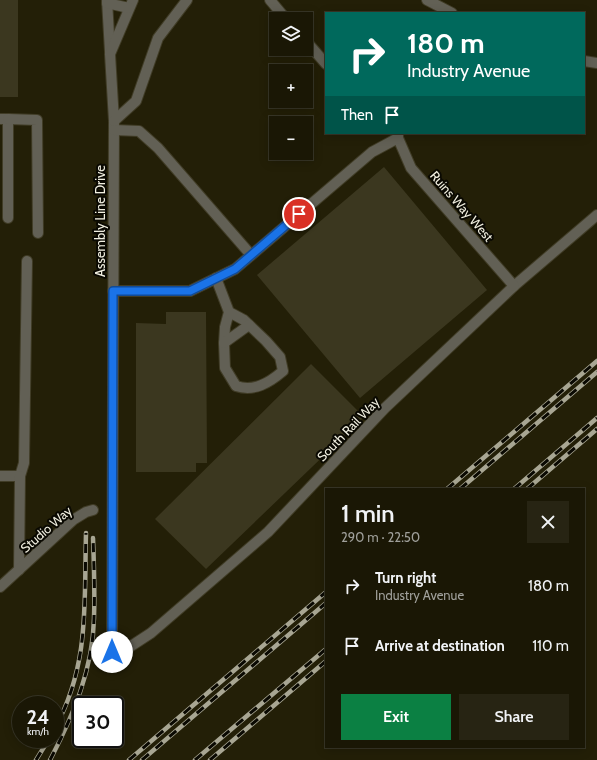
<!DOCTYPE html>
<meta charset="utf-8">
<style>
:root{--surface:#1a1705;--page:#272413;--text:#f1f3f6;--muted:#9f9f9a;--line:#383627;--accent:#0b8043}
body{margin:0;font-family:Cabin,sans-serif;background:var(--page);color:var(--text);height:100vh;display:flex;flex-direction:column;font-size:15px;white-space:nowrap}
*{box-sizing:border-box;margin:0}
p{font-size:13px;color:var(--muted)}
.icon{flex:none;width:22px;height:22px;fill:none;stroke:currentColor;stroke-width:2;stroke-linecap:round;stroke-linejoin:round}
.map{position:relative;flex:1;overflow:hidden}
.details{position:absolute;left:325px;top:488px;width:260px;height:260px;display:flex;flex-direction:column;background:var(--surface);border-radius:0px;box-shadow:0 2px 10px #0003,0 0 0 1px var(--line)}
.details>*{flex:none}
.banner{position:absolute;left:325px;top:12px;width:260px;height:122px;border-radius:0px;box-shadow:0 2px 10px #0003,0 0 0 1px var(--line);background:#00695c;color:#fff;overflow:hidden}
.controls{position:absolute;left:269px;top:12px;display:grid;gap:8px}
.controls a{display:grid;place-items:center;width:44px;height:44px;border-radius:0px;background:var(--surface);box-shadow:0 2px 10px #0003,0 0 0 1px var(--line);font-size:20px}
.speed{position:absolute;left:12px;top:696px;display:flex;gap:8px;font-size:20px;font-weight:700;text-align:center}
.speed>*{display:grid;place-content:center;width:52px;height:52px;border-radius:50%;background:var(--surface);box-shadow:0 2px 10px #0003,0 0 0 1px var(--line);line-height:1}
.speed small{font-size:10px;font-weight:400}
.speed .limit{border:2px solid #111;border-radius:6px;background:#fff;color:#111}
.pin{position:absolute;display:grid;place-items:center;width:34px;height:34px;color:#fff;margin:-17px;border:2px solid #fff;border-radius:50%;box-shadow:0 1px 4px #0007}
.me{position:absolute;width:44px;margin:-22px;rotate:0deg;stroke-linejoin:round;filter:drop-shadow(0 0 3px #0008)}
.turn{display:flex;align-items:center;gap:14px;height:84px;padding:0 16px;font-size:18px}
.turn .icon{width:52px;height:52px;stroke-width:2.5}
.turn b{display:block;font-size:28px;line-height:34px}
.then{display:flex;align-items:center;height:38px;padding:0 16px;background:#0003;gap:8px;font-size:15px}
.round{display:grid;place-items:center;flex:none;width:42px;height:42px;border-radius:0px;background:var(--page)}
.head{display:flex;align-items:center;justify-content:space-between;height:68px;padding:0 16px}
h1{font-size:24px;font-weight:600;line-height:30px}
.button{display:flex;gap:8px;margin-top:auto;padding:8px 16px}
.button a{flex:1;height:46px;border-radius:0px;background:var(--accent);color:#fff;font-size:16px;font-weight:600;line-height:46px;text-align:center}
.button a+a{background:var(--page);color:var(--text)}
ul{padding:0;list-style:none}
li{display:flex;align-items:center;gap:12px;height:60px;padding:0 16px}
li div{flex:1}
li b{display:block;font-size:15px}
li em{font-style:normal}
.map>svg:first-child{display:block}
</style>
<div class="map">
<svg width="597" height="760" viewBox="0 0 597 760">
<rect width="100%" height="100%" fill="#231f07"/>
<g fill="#3b371f">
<rect x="0" y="0" width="18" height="97"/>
<polygon points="384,167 487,290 360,398 257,275"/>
<polygon points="166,312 206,312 207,463 196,463 196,472 136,472 136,323 166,324"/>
<polygon points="311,364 364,417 206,569 155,519"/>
</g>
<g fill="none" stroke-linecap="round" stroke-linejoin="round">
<defs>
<g id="minor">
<polyline points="107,0 110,52"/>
<polyline points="133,0 110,54 114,121 112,652 125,650 151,633 268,532 385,408 514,286 597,215"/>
<polyline points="270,0 286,19"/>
<polyline points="427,0 452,13"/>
<polyline points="107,3 129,8"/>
<polyline points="306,41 326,64"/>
<polyline points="584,61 597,63"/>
<polyline points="0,119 8,119 8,218"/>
<polyline points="8,119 37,120 38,233"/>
<polyline points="114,121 136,101 158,38 187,0"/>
<polyline points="114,130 139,131 158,148 251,255"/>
<polyline points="398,133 398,138 411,168 514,286"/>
<path d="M216 278 229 312 225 327 224 343 225 368 236 386C254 392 269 383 283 371L280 357 266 341 244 320 229 312"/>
<polyline points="113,291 190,291 235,269 372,152 398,138"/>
<polyline points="224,343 249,325"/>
<polyline points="0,476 20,476 24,463 27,261"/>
<polyline points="19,570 20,476"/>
<polyline points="0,587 73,520 86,512 93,510"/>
</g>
</defs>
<use href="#minor" stroke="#403c26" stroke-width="12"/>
<use href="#minor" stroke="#626055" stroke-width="10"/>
<defs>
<g id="rail">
<polyline points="447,489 597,361"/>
<polyline points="460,489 597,372"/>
<polyline points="514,489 597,418"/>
<polyline points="527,489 597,429"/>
<path d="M55 728C90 664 84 603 86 533"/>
<polyline points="36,760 49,739"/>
<path d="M50 760C73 716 93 669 94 618 95 591 94 565 93 538"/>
<polyline points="129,760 326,592"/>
<polyline points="142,760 326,603"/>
<polyline points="195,760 326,649"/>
<polyline points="210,760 326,661"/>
</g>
</defs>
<use href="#rail" stroke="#a8a693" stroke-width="4.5"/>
<use href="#rail" stroke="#0a0902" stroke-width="3" stroke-dasharray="9" stroke-linecap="butt"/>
</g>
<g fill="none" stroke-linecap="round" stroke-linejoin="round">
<defs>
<polyline id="route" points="112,652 113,291 190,291 235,269 299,214"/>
</defs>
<use href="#route" stroke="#114b97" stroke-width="10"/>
<use href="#route" stroke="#1a73e8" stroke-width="7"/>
</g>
<g text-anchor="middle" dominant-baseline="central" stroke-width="4" stroke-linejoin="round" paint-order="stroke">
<g font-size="13" fill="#f2f0e1" stroke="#0a0902">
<text transform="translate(462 206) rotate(49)">Ruins Way West</text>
<text transform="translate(100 221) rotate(-90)">Assembly Line Drive</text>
<text transform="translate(348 429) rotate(-46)">South Rail Way</text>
<text transform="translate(46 529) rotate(-41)">Studio Way</text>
</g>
</g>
</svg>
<div class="controls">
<a><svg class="icon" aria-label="layers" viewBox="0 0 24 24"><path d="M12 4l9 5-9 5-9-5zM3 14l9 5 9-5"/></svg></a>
<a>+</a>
<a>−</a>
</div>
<div class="speed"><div>24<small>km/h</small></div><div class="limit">30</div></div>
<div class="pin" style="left:299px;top:214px;background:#d93025"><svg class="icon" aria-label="arrive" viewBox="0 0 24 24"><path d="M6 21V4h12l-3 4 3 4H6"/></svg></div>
<svg class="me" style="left:112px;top:652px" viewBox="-20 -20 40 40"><circle r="19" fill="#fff"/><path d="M0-13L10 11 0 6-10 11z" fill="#1a73e8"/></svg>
<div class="banner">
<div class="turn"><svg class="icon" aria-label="right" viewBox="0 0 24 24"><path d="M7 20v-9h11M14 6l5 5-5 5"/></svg><div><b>180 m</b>Industry Avenue</div></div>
<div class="then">Then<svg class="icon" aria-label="arrive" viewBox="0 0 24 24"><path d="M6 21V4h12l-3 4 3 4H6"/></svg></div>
</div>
<section class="details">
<div class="head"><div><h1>1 min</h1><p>290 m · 22:50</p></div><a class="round"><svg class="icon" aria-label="close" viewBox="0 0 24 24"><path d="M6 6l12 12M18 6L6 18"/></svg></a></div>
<ul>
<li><svg class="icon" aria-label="right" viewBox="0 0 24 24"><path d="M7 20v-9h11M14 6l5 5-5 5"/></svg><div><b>Turn right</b><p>Industry Avenue</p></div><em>180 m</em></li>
<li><svg class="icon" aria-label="arrive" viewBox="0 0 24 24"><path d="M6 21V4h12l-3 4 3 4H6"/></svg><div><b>Arrive at destination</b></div><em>110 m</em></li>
</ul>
<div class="button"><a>Exit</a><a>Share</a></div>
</section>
</div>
